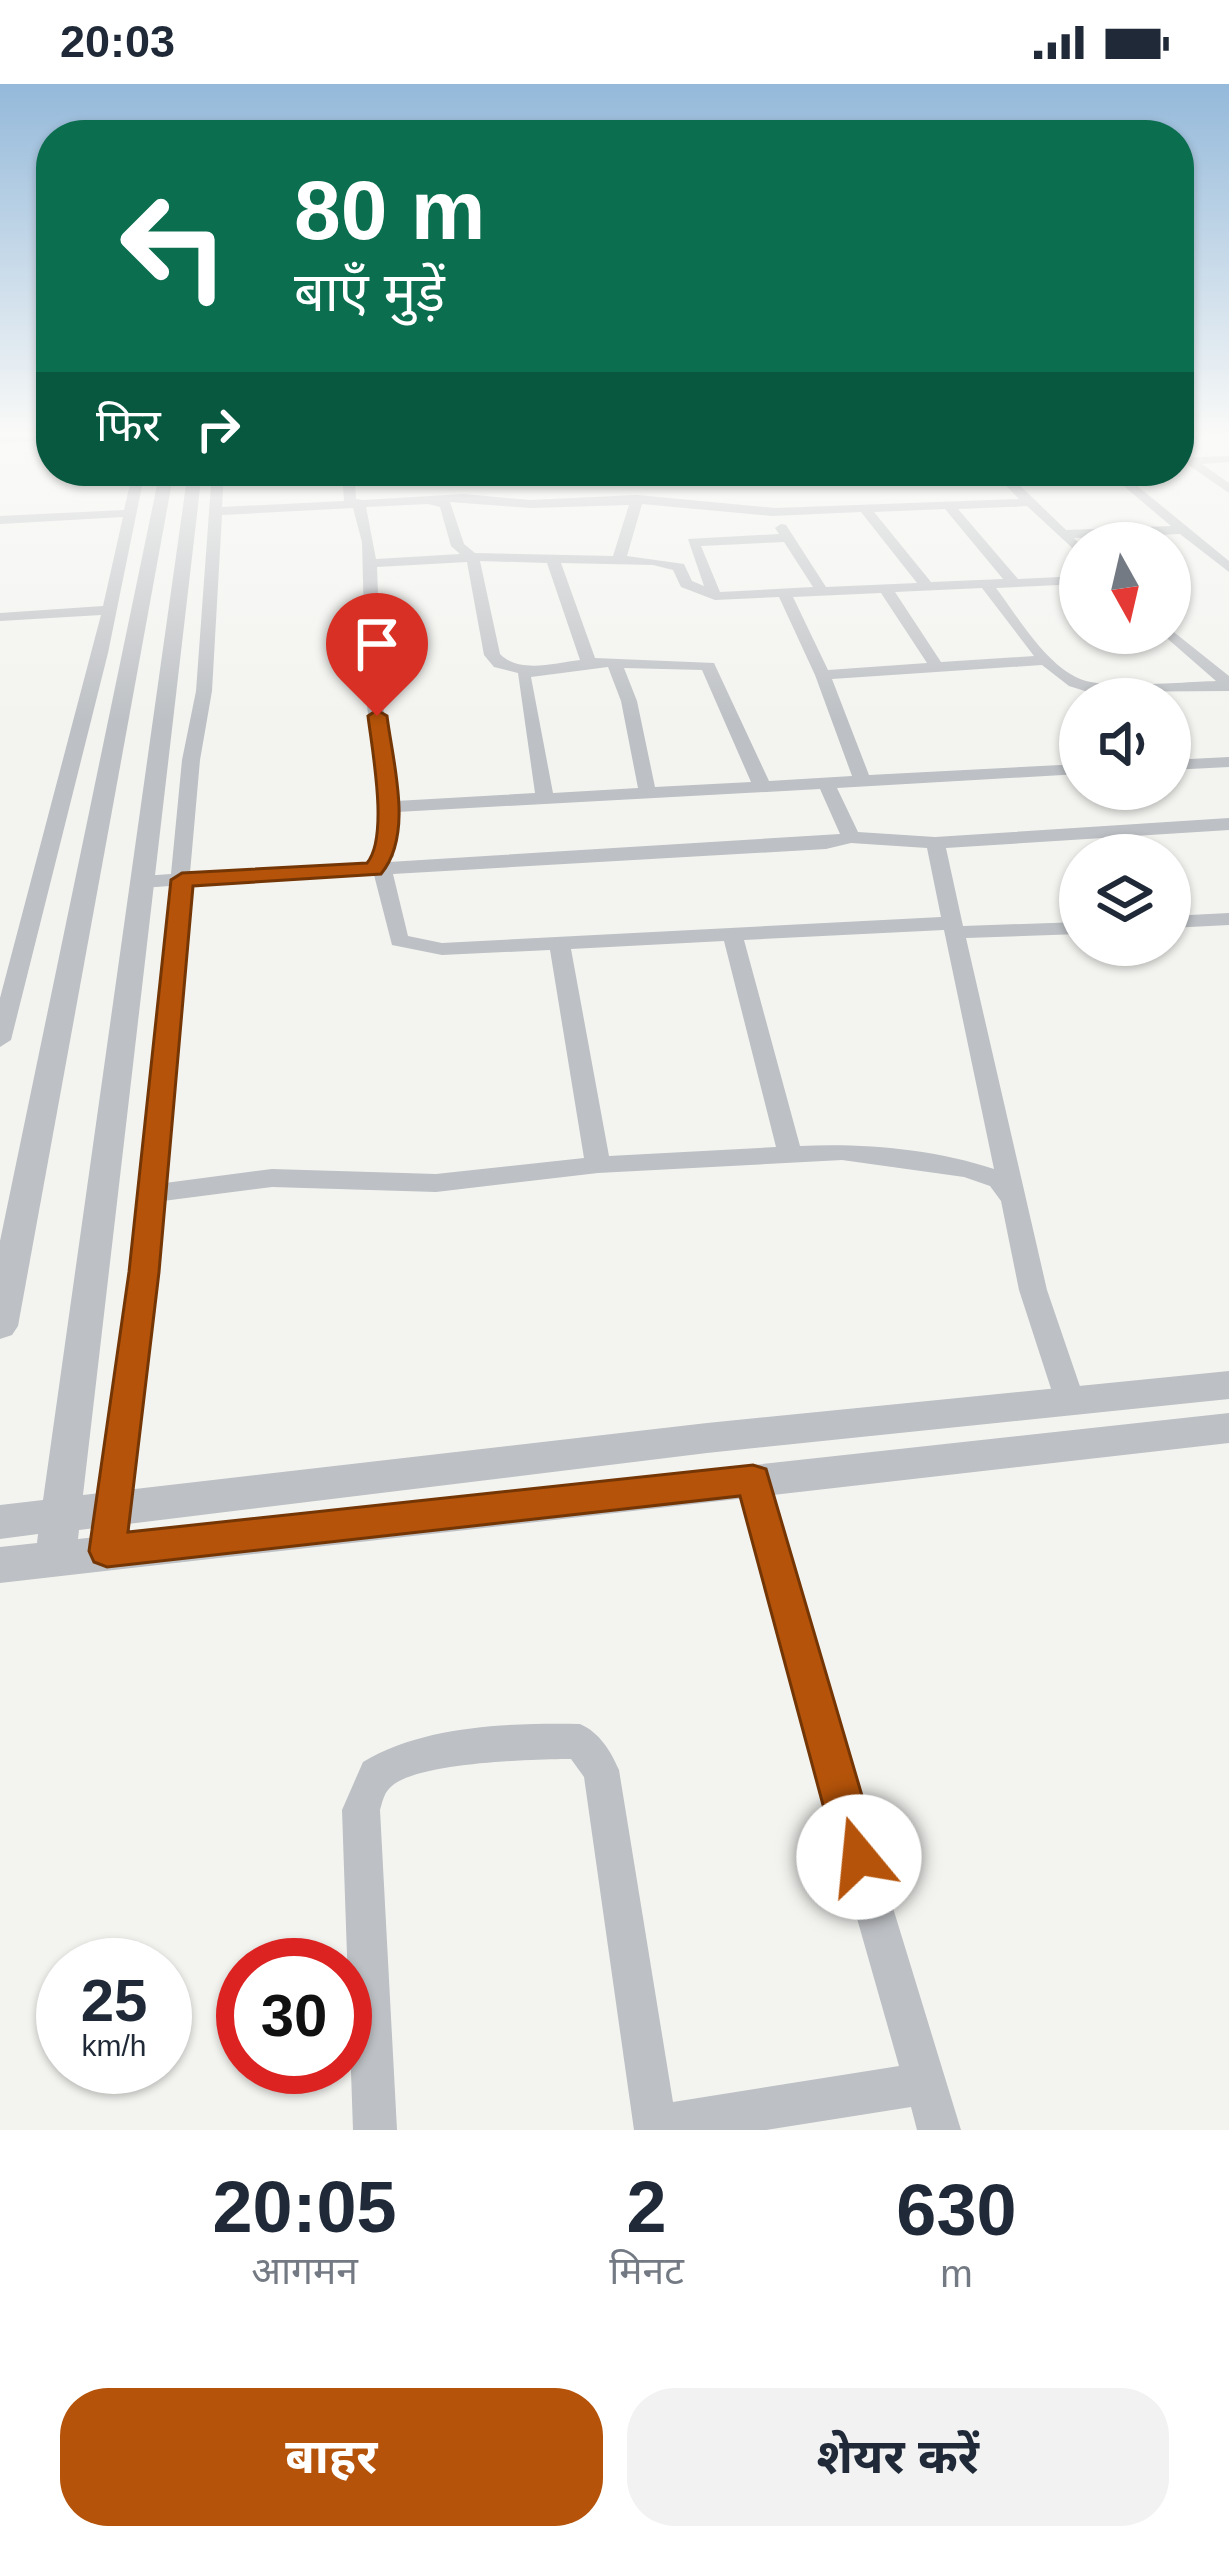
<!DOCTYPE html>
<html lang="hi">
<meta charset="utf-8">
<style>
:root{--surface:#fff;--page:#f2f2f3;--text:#1f2937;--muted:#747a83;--accent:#b45309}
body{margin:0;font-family:Arial,"Noto Sans Devanagari",sans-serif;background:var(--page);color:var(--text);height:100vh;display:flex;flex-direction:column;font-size:45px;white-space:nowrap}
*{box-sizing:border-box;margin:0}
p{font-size:39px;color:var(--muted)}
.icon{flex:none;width:66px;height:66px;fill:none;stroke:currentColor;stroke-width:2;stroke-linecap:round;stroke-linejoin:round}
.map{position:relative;height:2046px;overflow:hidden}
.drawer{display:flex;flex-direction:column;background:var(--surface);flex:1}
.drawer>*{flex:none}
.top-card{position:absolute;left:36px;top:36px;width:1158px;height:366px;border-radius:48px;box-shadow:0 3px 9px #0004;background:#0b6e4f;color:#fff;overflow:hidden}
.needle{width:78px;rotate:172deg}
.buttons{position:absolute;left:1059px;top:438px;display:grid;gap:24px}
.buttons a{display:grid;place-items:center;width:132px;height:132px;border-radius:50%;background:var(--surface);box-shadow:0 3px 9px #0004;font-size:60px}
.speed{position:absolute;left:36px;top:1854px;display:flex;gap:24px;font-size:60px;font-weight:700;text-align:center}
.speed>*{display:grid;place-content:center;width:156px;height:156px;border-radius:50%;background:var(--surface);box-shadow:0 3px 9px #0004;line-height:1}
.speed small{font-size:30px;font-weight:400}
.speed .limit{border:18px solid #d22;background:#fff;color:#111}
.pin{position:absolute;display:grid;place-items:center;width:102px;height:102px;color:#fff;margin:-123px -51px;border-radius:50% 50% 50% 0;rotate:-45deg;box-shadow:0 0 12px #0007}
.pin .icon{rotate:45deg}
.me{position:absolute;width:132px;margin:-66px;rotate:343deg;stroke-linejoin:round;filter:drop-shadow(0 0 9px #0008)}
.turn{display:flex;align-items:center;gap:42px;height:252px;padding:0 60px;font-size:54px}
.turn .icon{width:156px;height:156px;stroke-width:2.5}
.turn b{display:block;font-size:84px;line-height:102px}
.then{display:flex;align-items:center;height:114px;padding:0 60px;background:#0003;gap:24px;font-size:45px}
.eta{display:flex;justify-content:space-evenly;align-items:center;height:204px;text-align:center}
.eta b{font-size:72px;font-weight:700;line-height:84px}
.cta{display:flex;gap:24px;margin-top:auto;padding:24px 60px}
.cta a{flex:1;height:138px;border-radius:48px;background:var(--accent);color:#fff;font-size:48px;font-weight:700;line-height:138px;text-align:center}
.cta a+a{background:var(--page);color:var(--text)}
.status{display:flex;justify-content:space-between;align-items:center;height:84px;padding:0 60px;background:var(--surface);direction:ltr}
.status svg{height:33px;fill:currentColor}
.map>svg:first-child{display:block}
</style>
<div class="status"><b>20:03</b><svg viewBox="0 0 49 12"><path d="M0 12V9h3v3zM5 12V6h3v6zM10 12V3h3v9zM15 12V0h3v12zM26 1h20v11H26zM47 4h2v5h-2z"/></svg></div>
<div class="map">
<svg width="1229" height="2046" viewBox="0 0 1229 2046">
<rect width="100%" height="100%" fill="#f3f4f0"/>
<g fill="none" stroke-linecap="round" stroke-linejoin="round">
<g fill="#bdc0c4" fill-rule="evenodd">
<polygon points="51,352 51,356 0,359 0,353"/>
<polygon points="1229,372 1229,378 1202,380 1229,399 1229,409 1187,380 1179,380 1179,374"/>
<polygon points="133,387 145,387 108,569 11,956 0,963 0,914 101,531 0,537 0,529 103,522 123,433 0,440 0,432 124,426"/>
<path d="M212 387H224L222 423 344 417 342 387H354L356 415 363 416 464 410 530 416 637 411 776 424 1019 415 992 387H1005L1066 446 1171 442 1106 387H1119L1229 477V488L1180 450 1074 454 1080 460V471L1027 422 958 425 1018 495 1080 492V500L996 504C1019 534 1048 586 1086 597 1111 604 1186 598 1216 597L1161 549H1170V545L1229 592V607L1088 608 1069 602 1042 581 832 595 869 691 1080 680V690L837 704 858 748 935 753 1229 734V746L946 764 963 842 1080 838V850L966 854 1047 1206 1085 1317 1080 1325 1070 1329 1060 1325 1055 1317 1019 1206 1001 1117 990 1102 964 1093 842 1076 598 1089 436 1108 272 1103 163 1117 123 1467 118 1477 107 1481 96 1477 91 1467 130 1188 170 802 142 804 132 798 142 792 171 790 182 676 196 607ZM450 418 530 424 629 421 613 472 475 469 464 460ZM428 420 440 423 451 462 460 470 376 475 366 423ZM642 420 772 432 861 428 917 499 826 503 786 441 781 440 775 444 779 450 688 455 704 502 692 497 684 480 627 472ZM353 424 362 458 366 613 379 723 374 771 367 779 190 789 200 676 212 607 222 431ZM945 425 1003 495 931 498 874 428ZM784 458 813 503 720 508 701 462ZM480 477 547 479 580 576C554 579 520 590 500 570ZM467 478 484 571 494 583 518 589 535 709 396 717 382 613 377 483ZM561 479 653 481 673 486 681 503 715 516 779 513 815 591 852 692 769 697 714 579 595 574ZM982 504 1034 572 941 578 895 508ZM881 509 927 579 828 586 793 513ZM608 583 621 617 638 704 553 709 531 593ZM624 584 702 586 751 698 655 703 637 617ZM820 705 840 750 389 778 394 772 397 728ZM851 759 927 764 941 833 442 859 408 852 393 790 826 765ZM374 791 392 861 442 871 550 866 584 1074 436 1090 272 1085 165 1099 189 801ZM944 846 994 1085C934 1065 862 1059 800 1062L744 856ZM724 857 776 1063 609 1072 571 865Z"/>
<polygon points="743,387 940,387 934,391 777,397"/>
<polygon points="1229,673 1229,683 1170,686 1170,676"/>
<polygon points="1229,829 1229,841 1170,844 1170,832"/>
<path d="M753 1383 764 1387 769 1396 822 1592 961 2046H917L911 2023 766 2046H634L584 1693 571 1675H561C523 1676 422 1679 393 1701 384 1708 383 1716 380 1726L397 2046H353L342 1726 363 1678C424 1641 511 1639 580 1640 599 1648 611 1667 619 1686L673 2018 899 1982 788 1592 737 1396 742 1387Z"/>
</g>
<g fill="#bdc0c4" fill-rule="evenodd">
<polygon points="160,387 174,387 18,1242 12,1251 0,1255 0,1157"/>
<polygon points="188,387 202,387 83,1411 707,1339 1229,1287 1229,1315 707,1369 79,1446 78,1455 1229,1329 1229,1359 0,1499 0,1463 37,1459 38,1450 0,1455 0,1421 43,1416"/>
</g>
</g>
<linearGradient id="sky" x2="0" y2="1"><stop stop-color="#94b9da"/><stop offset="0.55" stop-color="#fafaf8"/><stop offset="1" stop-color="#fafaf8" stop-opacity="0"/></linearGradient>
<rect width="1229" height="638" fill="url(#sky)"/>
<path fill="#b45309" stroke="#753606" stroke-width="3" d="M377 626 387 632C393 680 414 750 381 790L193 802 159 1188 128 1448 753 1381 766 1385 880 1773 874 1788 859 1795 843 1788 837 1773 740 1412 107 1483 94 1478 89 1467 129 1188 171 796 182 789 367 779C389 753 372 666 368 632Z"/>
</svg>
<div class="buttons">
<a><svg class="needle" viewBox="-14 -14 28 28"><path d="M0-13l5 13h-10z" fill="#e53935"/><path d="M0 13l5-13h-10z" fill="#747a83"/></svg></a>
<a><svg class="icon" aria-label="sound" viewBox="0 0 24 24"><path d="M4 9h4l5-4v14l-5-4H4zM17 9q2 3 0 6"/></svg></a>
<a><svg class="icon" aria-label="layers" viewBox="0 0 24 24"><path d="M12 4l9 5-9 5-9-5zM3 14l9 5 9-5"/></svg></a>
</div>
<div class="speed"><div>25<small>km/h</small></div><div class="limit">30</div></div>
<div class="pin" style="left:377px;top:632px;background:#d93025"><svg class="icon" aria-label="arrive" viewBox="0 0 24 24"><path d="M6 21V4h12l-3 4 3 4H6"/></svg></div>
<svg class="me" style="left:859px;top:1773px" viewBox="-20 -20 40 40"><circle r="19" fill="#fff"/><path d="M0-13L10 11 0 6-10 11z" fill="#b45309"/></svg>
<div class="top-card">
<div class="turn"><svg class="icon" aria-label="left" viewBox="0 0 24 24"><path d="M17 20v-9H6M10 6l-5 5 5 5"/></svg><div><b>80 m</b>बाएँ मुड़ें</div></div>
<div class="then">फिर<svg class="icon" aria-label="right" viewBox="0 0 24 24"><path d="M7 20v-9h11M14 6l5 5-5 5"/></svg></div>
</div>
</div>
<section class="drawer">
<div class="eta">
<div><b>20:05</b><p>आगमन</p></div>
<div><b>2</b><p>मिनट</p></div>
<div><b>630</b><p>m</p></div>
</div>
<div class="cta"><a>बाहर</a><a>शेयर करें</a></div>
</section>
